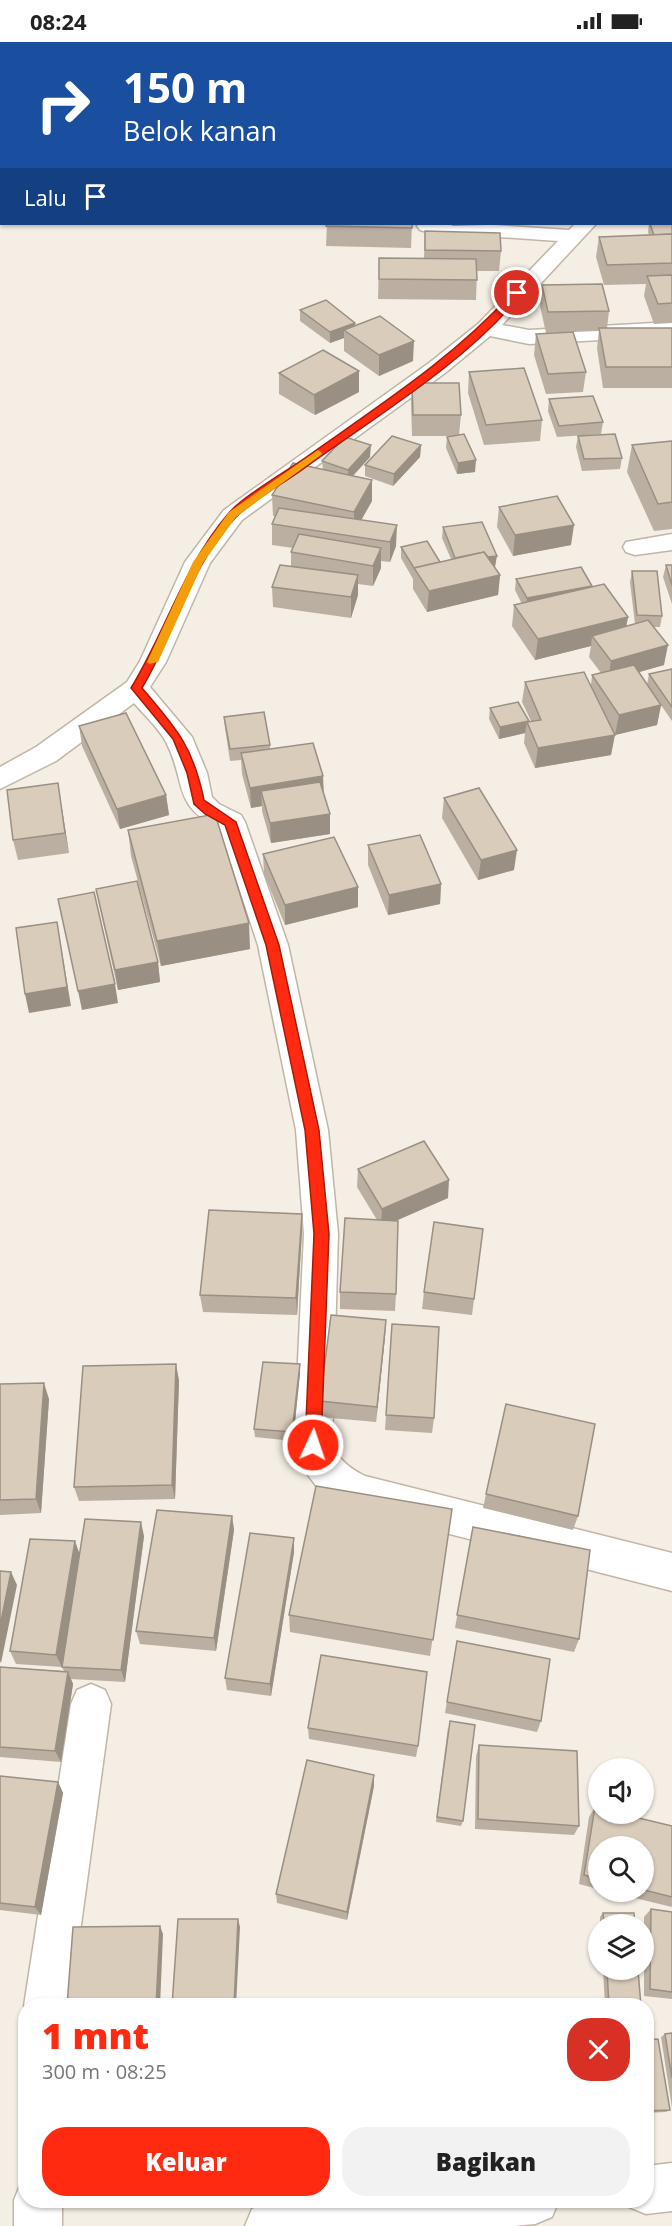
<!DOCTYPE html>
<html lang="id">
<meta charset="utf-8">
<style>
:root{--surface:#fff;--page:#f2f2f2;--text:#222;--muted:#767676;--accent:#ff2a10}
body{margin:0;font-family:"Open Sans",sans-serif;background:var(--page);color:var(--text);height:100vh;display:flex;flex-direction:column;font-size:22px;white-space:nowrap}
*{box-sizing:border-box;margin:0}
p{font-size:20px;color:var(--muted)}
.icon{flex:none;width:33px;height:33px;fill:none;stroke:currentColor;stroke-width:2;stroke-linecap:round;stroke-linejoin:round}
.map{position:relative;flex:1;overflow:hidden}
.details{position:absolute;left:18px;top:1956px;width:636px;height:210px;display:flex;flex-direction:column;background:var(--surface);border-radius:24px;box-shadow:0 2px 4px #0004}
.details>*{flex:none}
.guide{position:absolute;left:0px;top:0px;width:672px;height:183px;box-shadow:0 2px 4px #0004;background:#1a4fa0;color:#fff;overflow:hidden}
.fabs{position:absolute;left:588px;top:1716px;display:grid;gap:12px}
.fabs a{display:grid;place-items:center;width:66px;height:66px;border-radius:50%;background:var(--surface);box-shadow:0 2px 4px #0004;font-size:30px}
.pin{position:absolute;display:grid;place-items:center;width:51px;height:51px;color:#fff;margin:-26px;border:3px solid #fff;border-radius:50%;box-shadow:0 2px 6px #0007}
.me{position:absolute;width:66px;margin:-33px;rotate:3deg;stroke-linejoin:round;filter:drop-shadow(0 0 4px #0008)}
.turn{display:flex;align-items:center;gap:21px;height:126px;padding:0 24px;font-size:27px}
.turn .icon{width:78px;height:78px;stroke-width:2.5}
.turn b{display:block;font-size:42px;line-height:51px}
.then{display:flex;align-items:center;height:57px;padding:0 24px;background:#0003;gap:12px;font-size:22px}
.round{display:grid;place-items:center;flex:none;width:63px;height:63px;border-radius:24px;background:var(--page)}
.overview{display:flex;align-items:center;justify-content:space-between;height:102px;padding:0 24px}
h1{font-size:36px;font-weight:800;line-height:45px;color:var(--accent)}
.action{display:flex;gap:12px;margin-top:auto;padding:12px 24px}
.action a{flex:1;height:69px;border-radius:24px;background:var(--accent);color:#fff;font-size:24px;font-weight:800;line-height:69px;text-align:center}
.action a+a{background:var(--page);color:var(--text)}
.status{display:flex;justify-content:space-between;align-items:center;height:42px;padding:0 30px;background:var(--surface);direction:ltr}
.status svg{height:16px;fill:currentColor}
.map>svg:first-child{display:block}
</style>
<div class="status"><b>08:24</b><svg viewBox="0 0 49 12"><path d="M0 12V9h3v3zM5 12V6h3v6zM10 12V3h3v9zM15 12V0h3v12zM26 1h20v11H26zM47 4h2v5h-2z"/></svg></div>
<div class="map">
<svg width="672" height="2184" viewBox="0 0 672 2184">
<rect width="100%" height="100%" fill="#f4eee4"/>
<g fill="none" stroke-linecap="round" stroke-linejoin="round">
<defs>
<g id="minor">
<rect x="0" y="98" width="2" height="12"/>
<polygon points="672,111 672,123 670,124 670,112"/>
<path d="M419 182H479L569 188 575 182H596L502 283 529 288 672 280V294L529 302 490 294 445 331 242 478 210 521 166 620 150 645 192 695 207 731 212 755 219 762 241 773 245 780 288 903 328 1088 338 1192 332 1403C339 1418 350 1427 365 1434L672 1511V1549L360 1469 337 1459 317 1445 308 1433 294 1403 304 1192 296 1088 258 903 219 786C172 763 187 743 167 702 160 687 144 673 134 661L56 719 0 747V725L36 705 127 640 140 619 185 520 224 468 429 321 478 282 558 199 427 190 420 188 417 184Z"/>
<polygon points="672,492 672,508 635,513 626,510 623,505 626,500"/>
<polygon points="91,1642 105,1648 111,1662 70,1964 26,1964 26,1967 24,1964 71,1662 77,1648"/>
<polygon points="26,2139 26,2158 62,2158 62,2184 14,2184 14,2158 21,2141"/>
</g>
<g id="tertiary">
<polygon points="672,2121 672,2169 646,2172 629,2165 627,2158 646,2158 646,2124"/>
<polygon points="284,2158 559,2158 552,2175 535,2182 514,2184 245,2184 252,2167 269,2160"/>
</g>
</defs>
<use href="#minor" stroke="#c0b6a6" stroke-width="3"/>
<use href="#tertiary" stroke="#c0b6a6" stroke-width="3"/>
<use href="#minor" fill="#fff" fill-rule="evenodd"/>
<use href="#tertiary" fill="#fff" fill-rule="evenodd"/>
</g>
<g fill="#bbafa1">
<polygon points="574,0 606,0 606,2 575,2"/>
<rect x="670" y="5" width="2" height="27"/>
<rect x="670" y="39" width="2" height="53"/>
<polygon points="672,145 672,163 670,162 670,147"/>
<polygon points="672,179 672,281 654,282 644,254 646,242 604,243 596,215 599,195 649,193 648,190 649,182 670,182"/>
<polygon points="327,182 412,182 411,206 326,204"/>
<polygon points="452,182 485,182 485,183 452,184"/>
<polygon points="425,189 501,209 499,229 477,229 476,258 378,257 379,216 424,216"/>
<polygon points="542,243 609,269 607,286 672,286 672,346 603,346 597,306 599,289 546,291 540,264"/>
<polygon points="300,268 355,284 413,319 379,334 344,309 344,296 330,301 300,279"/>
<polygon points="536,292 586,330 583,350 546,352 534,313"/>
<polygon points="469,330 542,378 540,399 484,403 468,351"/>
<polygon points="279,331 359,350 315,373 279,352"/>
<polygon points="412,341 461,373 459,393 475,430 457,432 446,406 447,395 452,394 412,394 411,361"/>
<polygon points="549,357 603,380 601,392 557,395 548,369"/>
<polygon points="578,394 622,416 620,427 582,429 576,405"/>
<polygon points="672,399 672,487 654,489 627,430 632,403"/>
<polygon points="421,403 420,415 393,444 365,434 365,423"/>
<polygon points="370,415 353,434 372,459 361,478 396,504 390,520 381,519 381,526 373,544 358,542 358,553 351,576 273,565 272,545 291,525 291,510 293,506 272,503 272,482 275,474 273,474 272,453 323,427 322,419"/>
<polygon points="499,465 571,503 513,514 497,485"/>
<polygon points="443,485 495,525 500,533 498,553 427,570 413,547 413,537 401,516 401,505 440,520 451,517 442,496"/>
<polygon points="666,523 672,523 672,562 663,535"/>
<polygon points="632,529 662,574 660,585 653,585 664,623 639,630 647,643 649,632 672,627 672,679 661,663 657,683 615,693 614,692 611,713 535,726 524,701 525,691 499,697 489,677 490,666 529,680 531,679 522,660 525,640 591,643 592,633 601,631 589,615 591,604 535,618 512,584 514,563 522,562 515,548 516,537 592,545 628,575 626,585 635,582 630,540"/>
<polygon points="224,675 270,703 270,707 324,751 330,792 271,801 262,769 262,764 251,766 242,732 241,718 230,719 225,686"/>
<polygon points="79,684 166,753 169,773 120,787 82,704"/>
<polygon points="444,756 514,828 478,838 442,776"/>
<polygon points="61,761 69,811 18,818 13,798"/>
<polygon points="128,788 250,907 161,924 131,814"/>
<polygon points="368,803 441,842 440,862 388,873 368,823"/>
<polygon points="263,812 358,865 285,883 264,832"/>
<polygon points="96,847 158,920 160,940 118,948 100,867"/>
<polygon points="358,1127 448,1156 396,1179 396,1252 395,1269 340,1267 340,1250 377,1178 357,1145"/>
<polygon points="302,1172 302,1189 297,1273 203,1270 200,1253"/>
<polygon points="483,1187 472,1273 422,1267 424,1250"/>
<polygon points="386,1278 385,1295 376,1380 320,1375 320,1359"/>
<polygon points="392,1282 434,1376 432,1391 385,1388"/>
<polygon points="300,1322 300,1331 293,1399 255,1395 254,1387"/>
<polygon points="179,1338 175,1457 79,1459 74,1445"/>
<polygon points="0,1342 49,1357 41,1471 0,1473"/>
<polygon points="486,1452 578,1474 573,1488 483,1466"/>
<polygon points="452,1467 430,1614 290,1590 289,1573"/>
<polygon points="232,1474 234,1488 216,1609 140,1602 136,1589"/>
<polygon points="473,1485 579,1597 574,1610 455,1586"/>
<polygon points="144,1494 125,1640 71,1637 73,1642 61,1720 0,1715 0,1625 64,1629 62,1625 72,1558 62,1625 16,1622 10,1609 79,1512"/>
<polygon points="294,1496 294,1510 271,1654 227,1648 225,1636"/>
<polygon points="457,1599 541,1679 537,1690 445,1671"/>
<polygon points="448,1685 463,1779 461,1784 436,1780"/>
<polygon points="308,1686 418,1704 416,1715 309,1697"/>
<polygon points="479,1703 579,1784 574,1793 475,1787 476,1714"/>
<polygon points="374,1733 374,1744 347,1878 277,1861 276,1852"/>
<polygon points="0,1734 58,1740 63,1751 41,1873 0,1868"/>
<polygon points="595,1765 672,1784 672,1865 610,1850 644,1850 644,1804 598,1804 598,1847 579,1842 589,1775"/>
<polygon points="651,1867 672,1870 672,1957 644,1954 644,1875"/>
<polygon points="603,1871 635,1882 600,1882 600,1875"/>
<polygon points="603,1928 638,1928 641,1964 605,1964"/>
<polygon points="672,1991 672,2066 661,1995 665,1992"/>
<polygon points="646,1998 670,2068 666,2070 646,2071"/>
</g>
<g fill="#998f83">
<polygon points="355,281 355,292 344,288 344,296 330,301 330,290"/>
<polygon points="414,299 413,319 379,334 379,313"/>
<polygon points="359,329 359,350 315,373 314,353"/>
<polygon points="371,403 370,415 348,439 348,428"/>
<polygon points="421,403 420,415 393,444 394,432"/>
<polygon points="476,418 475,430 457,432 458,421"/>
<polygon points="372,438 372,459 354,491 354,470"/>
<polygon points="397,483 396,504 390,520 390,500"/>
<polygon points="574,483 571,503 513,514 515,493"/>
<polygon points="381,506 381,526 373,544 373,524"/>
<polygon points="497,514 495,525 456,530 456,519"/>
<polygon points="358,533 358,553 351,576 351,555"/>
<polygon points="500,533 498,553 427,570 429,549"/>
<polygon points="592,544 526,568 527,556"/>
<polygon points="628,575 624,596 592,594 591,604 535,618 538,597"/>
<polygon points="668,603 664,623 608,639 611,619"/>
<polygon points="661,663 657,683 615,693 619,673"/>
<polygon points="527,680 525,691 499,697 500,685"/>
<polygon points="615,693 611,713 535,726 538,706"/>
<polygon points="323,734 324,754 261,749 262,764 251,766 250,746"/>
<polygon points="58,741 61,761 69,811 65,791"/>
<polygon points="166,753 169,773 120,787 117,767"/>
<polygon points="330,772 330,792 271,801 270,781"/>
<polygon points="517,808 514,828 478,838 481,818"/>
<polygon points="441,842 440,862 388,873 389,853"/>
<polygon points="358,845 358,865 285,883 285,863"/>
<polygon points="57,880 71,964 29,971 25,952"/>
<polygon points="249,881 250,907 161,924 157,899"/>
<polygon points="158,920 160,940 118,948 115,928"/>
<polygon points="115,942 118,961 82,968 78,949"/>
<polygon points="449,1138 448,1156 381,1185 382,1167"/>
<polygon points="302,1172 302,1189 297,1273 296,1256"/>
<polygon points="386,1278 385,1295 376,1380 377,1365"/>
<polygon points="176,1322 179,1338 175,1457 172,1443"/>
<polygon points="300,1322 300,1331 293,1399 292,1390"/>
<polygon points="44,1341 49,1357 41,1471 36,1457"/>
<polygon points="232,1474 234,1488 216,1609 214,1596"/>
<polygon points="141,1480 144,1494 125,1640 121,1628"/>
<polygon points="294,1496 294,1510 271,1654 270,1642"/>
<polygon points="75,1499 80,1513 62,1625 56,1613"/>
<polygon points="11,1530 17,1543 1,1621 0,1619 0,1584"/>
<polygon points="68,1630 73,1642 61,1720 55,1709"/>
<polygon points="374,1733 374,1744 347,1878 347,1870"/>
<polygon points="58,1740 63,1751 41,1873 35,1865"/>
<polygon points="238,1877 240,1885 236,1964 234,1964"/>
<polygon points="160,1884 163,1892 160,1964 156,1964"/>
</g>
<g fill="#daccbb" stroke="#998f83" stroke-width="1.5">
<polygon points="543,0 552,0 553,2 527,2"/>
<rect x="670" y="5" width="2" height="16"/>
<polygon points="670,47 672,51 672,73 670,73"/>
<polygon points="670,179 672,179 672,192 654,193 650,182 670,182"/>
<polygon points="327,182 412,182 412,186 326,184"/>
<polygon points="425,189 500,191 501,209 425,208"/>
<polygon points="672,192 672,221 607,223 599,195"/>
<polygon points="379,216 476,217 477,238 379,237"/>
<polygon points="672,233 672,261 658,262 647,234"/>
<polygon points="602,242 609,269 548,270 542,243"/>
<polygon points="326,258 355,281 330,290 300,268"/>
<polygon points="380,274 414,299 379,313 344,288"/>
<polygon points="599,286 672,286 672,325 606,325"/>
<polygon points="573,290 586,330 548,332 536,292"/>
<polygon points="323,308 359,329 314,353 279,331"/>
<polygon points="524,326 542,378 486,383 469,330"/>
<polygon points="412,341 459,341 461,373 413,373"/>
<polygon points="593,354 603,380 559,384 549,357"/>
<polygon points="464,392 476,418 458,421 447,395"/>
<polygon points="615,392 622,416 584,417 578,394"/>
<polygon points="392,394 421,403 394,432 365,423"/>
<polygon points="345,395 371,403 348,428 322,419"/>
<polygon points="672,399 672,460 658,462 632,403"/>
<polygon points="293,421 372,438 354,470 272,453"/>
<polygon points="557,454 574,483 515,493 499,465"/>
<polygon points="279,466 397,483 390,500 272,482"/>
<polygon points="482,480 497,514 488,515 484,510 455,516 443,485"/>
<polygon points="299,492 381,506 373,524 291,510"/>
<polygon points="427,499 440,520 414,526 401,505"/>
<polygon points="484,510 500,533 429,549 414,526"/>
<polygon points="280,523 358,533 351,555 272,545"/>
<polygon points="666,523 672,523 672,543"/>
<polygon points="581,525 592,544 527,556 516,537"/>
<polygon points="632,529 657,529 662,574 637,573"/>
<polygon points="604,542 628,575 538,597 514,563"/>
<polygon points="648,578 668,603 611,619 592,594"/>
<polygon points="634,623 661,663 619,673 592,633"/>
<polygon points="672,627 672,665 649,632"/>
<polygon points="584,630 615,693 538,706 527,680 541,678 525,640"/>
<polygon points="518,660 529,679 500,685 490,666"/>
<polygon points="264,670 270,703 230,707 224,675"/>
<polygon points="126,671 166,753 117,767 79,684"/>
<polygon points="313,701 323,734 250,746 241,711"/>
<polygon points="320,740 330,772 270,781 261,749"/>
<polygon points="58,741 65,791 13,798 7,748"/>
<polygon points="479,746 517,808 481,818 444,756"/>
<polygon points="215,772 249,881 157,899 128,788"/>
<polygon points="420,793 441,842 389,853 368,803"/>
<polygon points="334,795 358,845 285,863 263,812"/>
<polygon points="137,839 158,920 115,928 96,847"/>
<polygon points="94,850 115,942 78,949 58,857"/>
<polygon points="57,880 67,945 25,952 16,886"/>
<polygon points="424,1099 449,1138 382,1167 358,1127"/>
<polygon points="209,1168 302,1172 296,1256 200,1253"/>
<polygon points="345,1176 398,1179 396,1252 340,1250"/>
<polygon points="434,1180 483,1187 474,1257 424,1250"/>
<polygon points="331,1273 386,1278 377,1365 320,1359"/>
<polygon points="392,1282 439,1285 434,1376 386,1373"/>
<polygon points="263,1320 300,1322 292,1390 254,1387"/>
<polygon points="176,1322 172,1443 74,1445 83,1324"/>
<polygon points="44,1341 36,1457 0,1458 0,1342"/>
<polygon points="506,1362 595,1382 578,1474 486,1452"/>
<polygon points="316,1444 452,1467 433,1598 289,1573"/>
<polygon points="157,1468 232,1474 214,1596 136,1589"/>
<polygon points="85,1477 141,1480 121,1628 62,1625"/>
<polygon points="473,1485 590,1508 579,1597 457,1573"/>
<polygon points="250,1491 294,1496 270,1642 225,1636"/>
<polygon points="30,1497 75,1499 56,1613 10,1609"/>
<polygon points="0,1529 11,1530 0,1584"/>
<polygon points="457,1599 550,1617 541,1679 447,1660"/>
<polygon points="321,1613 427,1630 418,1704 308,1686"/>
<polygon points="0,1625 68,1630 55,1709 0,1705"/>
<polygon points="450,1679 475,1683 463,1779 437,1775"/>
<polygon points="479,1703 577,1709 579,1784 478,1777"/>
<polygon points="307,1718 374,1733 347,1870 276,1852"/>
<polygon points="0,1734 58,1740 35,1865 0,1861"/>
<polygon points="595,1765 598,1766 598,1772 622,1772 672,1784 672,1855 644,1848 644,1804 598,1804 598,1837 584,1833"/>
<polygon points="651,1867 672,1870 672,1950 650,1947"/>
<polygon points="603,1871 634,1871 635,1882 604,1882"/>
<polygon points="178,1877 238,1877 234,1964 172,1964"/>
<polygon points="160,1884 156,1964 67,1964 73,1885"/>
<polygon points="607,1928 638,1928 641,1964 609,1964"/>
<polygon points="672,1991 672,2036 665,1992"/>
<polygon points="658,1997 670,2068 646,2069 646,1998"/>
</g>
<path fill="#ff2a10" stroke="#a61b0a" stroke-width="1.5" d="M514 249 522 251C468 320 370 378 299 430 279 444 253 458 236 475 191 522 175 591 142 646 176 686 193 704 204 758L236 780 279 903 319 1088 329 1192 321 1403 318 1408 313 1410 307 1408 305 1403 314 1192 305 1088 266 903 225 783 205 772 194 762 187 731 173 697 131 646C166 589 184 523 228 472 242 455 285 430 305 416 378 364 454 316 514 249Z"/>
<polygon fill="#f59e0b" points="318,408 322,411 321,413 236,475 203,521 158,620 149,622 147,620 193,520 229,470"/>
</svg>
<div class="fabs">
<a><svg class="icon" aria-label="sound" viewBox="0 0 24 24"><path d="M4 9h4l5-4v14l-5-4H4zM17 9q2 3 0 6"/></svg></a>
<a><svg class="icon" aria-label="search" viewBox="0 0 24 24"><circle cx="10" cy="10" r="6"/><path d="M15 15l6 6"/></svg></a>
<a><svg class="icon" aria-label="layers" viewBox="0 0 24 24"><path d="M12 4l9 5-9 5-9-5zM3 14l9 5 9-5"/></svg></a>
</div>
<div class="pin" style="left:517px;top:251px;background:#d93025"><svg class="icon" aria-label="arrive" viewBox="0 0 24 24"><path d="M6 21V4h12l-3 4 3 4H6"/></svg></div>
<svg class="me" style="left:313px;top:1403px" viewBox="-20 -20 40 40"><circle r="17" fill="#ff2a10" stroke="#fff" stroke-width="3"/><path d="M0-11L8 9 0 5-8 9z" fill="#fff"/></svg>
<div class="guide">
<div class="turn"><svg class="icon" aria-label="right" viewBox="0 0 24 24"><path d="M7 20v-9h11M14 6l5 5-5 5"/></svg><div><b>150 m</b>Belok kanan</div></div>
<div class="then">Lalu<svg class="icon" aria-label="arrive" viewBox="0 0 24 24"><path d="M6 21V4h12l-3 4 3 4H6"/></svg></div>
</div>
<section class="details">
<div class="overview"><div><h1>1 mnt</h1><p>300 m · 08:25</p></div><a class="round" style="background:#d93025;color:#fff"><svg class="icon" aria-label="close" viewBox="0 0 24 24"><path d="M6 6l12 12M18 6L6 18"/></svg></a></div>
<div class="action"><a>Keluar</a><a>Bagikan</a></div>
</section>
</div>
